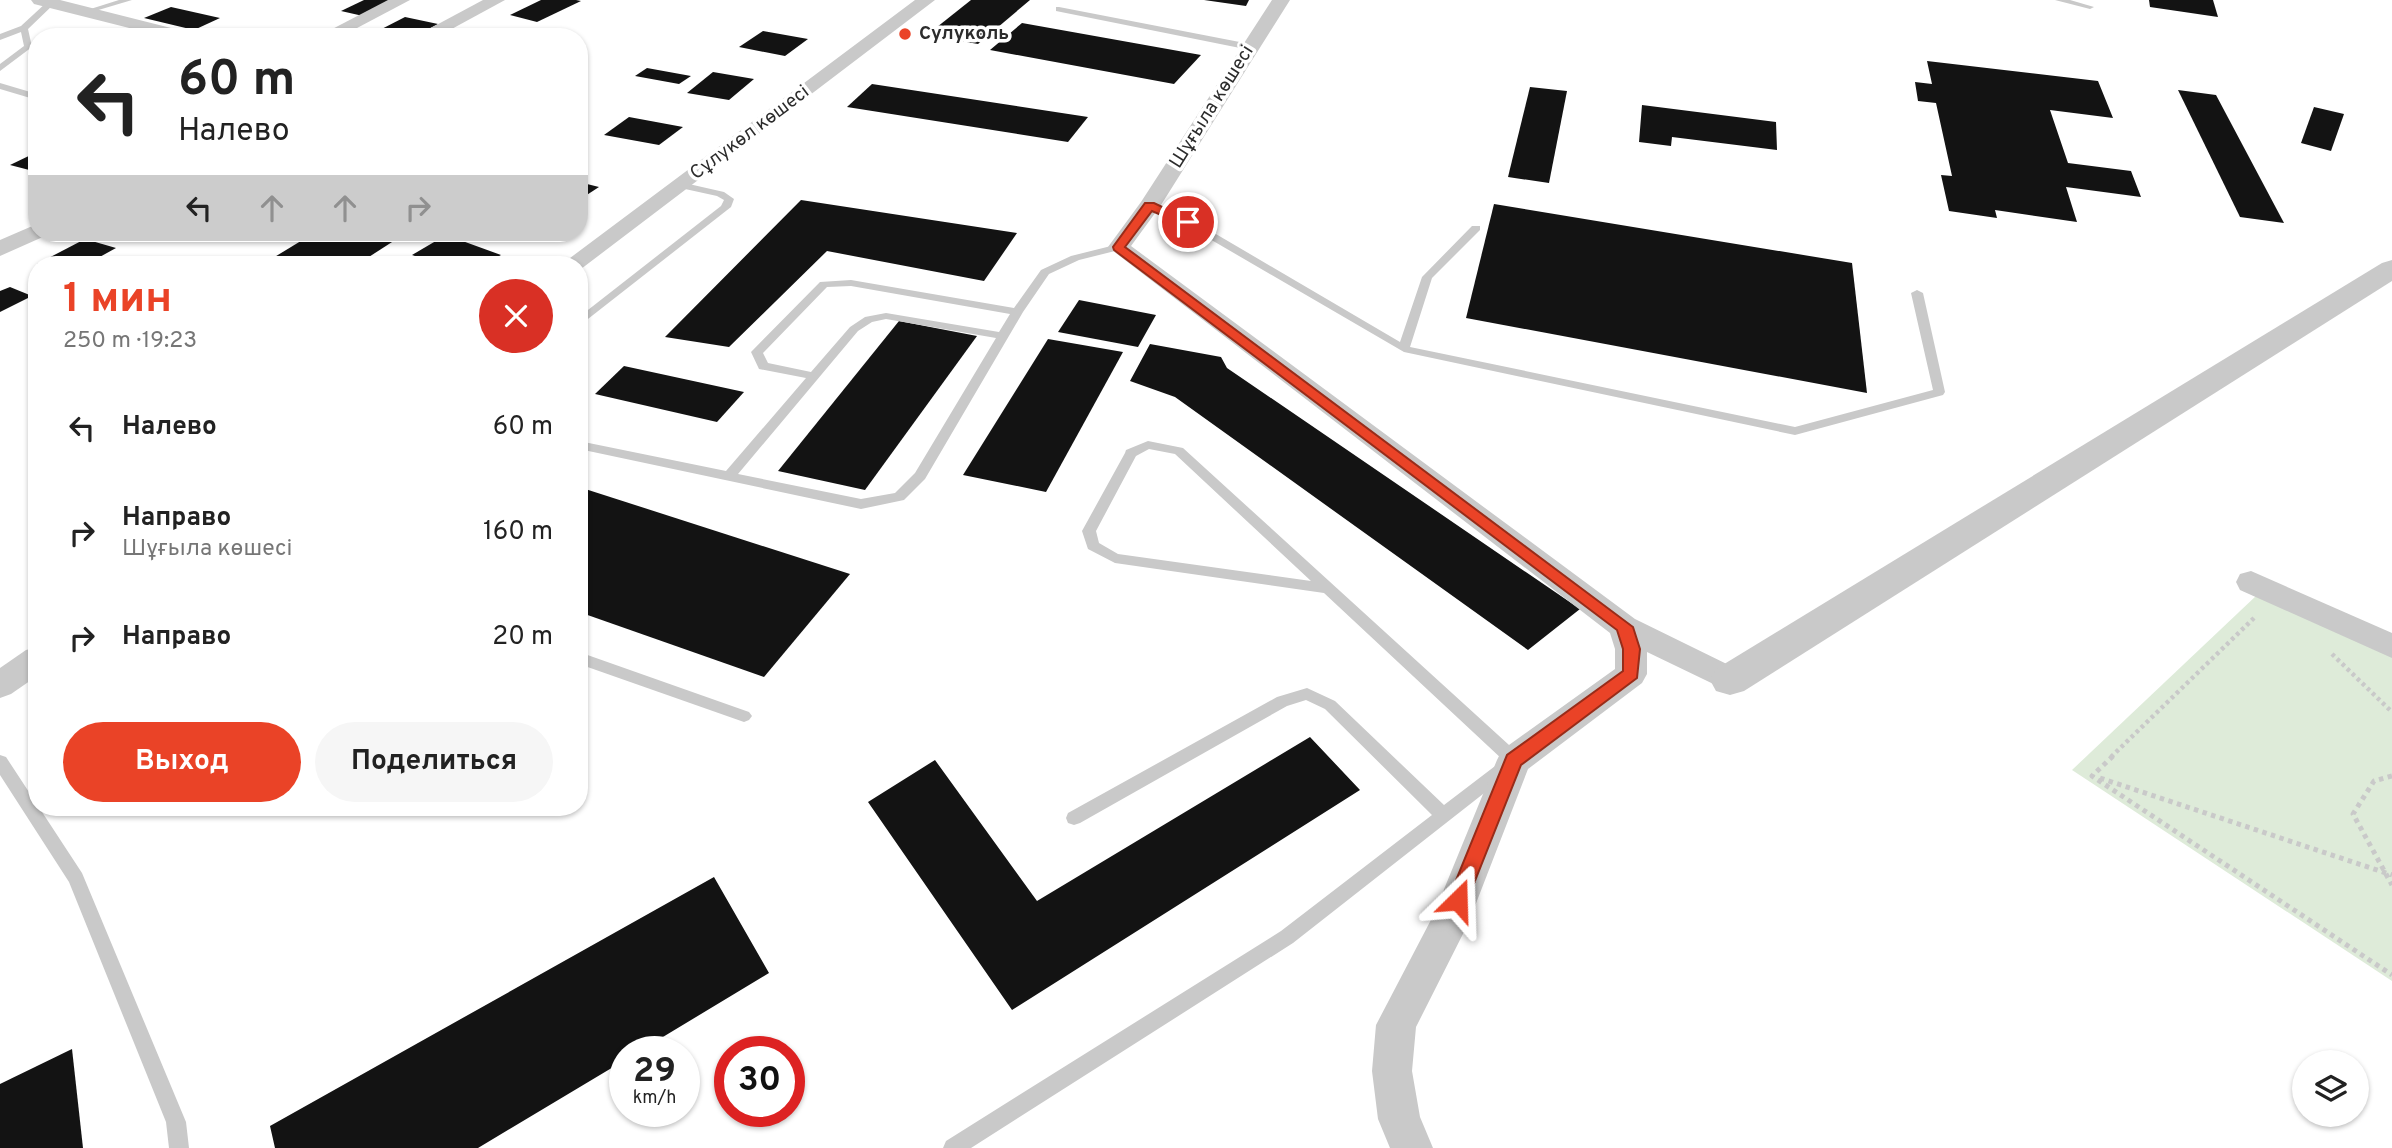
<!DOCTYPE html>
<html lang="ru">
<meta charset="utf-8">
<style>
:root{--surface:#fff;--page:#f6f6f6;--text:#222;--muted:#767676;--accent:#ea4327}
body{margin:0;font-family:Overpass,sans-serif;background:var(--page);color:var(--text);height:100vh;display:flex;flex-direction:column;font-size:26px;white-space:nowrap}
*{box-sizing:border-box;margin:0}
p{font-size:23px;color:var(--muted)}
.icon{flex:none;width:38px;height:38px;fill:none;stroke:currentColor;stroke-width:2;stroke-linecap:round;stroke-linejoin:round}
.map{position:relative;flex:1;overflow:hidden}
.sheet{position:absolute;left:28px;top:256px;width:560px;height:560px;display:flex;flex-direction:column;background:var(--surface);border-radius:28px;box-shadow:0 2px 5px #0004}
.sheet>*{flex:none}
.banner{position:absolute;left:28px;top:28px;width:560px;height:214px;border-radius:28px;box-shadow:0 2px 5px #0004;background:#fff;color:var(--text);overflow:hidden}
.fabs{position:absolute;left:2292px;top:1050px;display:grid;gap:14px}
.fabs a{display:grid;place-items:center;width:77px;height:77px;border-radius:50%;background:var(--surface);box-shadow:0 2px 5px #0004;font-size:35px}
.speed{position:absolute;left:609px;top:1036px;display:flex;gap:14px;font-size:35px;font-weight:700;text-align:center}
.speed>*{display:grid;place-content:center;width:91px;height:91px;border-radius:50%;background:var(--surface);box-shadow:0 2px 5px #0004;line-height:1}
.speed small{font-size:18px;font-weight:400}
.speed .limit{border:10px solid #d22;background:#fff;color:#111}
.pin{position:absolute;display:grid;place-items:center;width:60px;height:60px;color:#fff;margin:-30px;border:4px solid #fff;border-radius:50%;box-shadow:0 2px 7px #0007}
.me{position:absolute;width:77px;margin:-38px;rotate:22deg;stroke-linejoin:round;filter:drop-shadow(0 0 5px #0008)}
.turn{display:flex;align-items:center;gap:24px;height:147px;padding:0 35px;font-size:32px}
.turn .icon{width:91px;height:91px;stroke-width:2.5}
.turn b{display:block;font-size:49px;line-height:60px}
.lanes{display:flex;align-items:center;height:66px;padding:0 35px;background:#0003;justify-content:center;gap:35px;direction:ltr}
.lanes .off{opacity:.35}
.round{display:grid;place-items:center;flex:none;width:74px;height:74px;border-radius:37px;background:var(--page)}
.headline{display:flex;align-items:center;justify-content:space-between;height:119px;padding:0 35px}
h1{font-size:42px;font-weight:700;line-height:52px;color:var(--accent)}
.action{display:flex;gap:14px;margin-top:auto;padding:14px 35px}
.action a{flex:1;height:80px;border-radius:42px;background:var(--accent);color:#fff;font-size:28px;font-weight:700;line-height:80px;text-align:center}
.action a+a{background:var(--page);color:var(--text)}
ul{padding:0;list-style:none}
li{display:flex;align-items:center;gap:21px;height:105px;padding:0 35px}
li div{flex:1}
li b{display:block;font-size:26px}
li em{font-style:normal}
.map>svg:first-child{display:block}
</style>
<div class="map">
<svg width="2392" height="1148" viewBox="0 0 2392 1148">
<rect width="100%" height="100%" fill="#fff"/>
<polygon fill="#deebd9" points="2257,595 2392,653 2392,981 2072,770"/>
<g fill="#131313">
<polygon points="364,0 388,0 394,1 363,16 341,11"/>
<polygon points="541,0 576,0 581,1 537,22 510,15"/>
<polygon points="971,0 1030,0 978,44 927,35"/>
<polygon points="1204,0 1249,0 1246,6"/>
<polygon points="2149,0 2213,0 2218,17 2150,7"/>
<polygon points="171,7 220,18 194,30 144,18"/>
<polygon points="405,17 438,24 413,37 370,35"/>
<polygon points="1022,23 1201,55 1174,84 990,50"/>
<polygon points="763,31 808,39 785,56 739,47"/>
<polygon points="1927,61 2098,81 2113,118 2050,110 2068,163 2131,171 2141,197 2066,187 2077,222 1995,210 1997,218 1949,211 1941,175 1952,176 1936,103 1918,101 1915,82 1932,84"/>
<polygon points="647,68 691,76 679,84 635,76"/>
<polygon points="713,72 754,79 729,100 687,93"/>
<polygon points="872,84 1088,117 1068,142 847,107"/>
<polygon points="1530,87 1567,91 1549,183 1508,177"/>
<polygon points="2178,90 2216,95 2284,223 2240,217"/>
<polygon points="1642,105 1776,122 1777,150 1672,137 1671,146 1639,142"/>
<polygon points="2314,107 2344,114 2331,151 2301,143"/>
<polygon points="629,117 683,127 659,145 604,135"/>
<polygon points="37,152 37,172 10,165"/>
<polygon points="579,182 599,187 579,200"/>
<polygon points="801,200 1017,233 984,281 827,251 729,347 665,337"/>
<polygon points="1494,204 1852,263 1867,393 1466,318"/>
<polygon points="314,233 406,233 358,264 279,264 268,261"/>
<polygon points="446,235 501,255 485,264 438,264 412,255"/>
<polygon points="85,239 116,248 87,264 37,264"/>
<polygon points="10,287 32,296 0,312 0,291"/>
<polygon points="1079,300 1156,315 1138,347 1058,332"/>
<polygon points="899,321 977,336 865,490 778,471"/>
<polygon points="1048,339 1123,352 1046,492 963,475"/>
<polygon points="1150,344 1221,357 1227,368 1580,609 1528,650 1175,397 1130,381"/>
<polygon points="624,366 744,392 717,422 595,394"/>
<polygon points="579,487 850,574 764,677 579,612"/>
<polygon points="1310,737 1360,790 1012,1010 868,802 935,760 1037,901"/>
<polygon points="714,877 769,973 638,1052 625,1052 625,1060 478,1148 275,1148 270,1126"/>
<polygon points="72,1049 83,1148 0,1148 0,1084"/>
</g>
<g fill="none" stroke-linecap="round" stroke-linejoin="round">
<g stroke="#c9c9c9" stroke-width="4.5" stroke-dasharray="3.5 3.5" stroke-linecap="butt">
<polyline points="2332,654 2392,712"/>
<polyline points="2111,757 2254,618"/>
</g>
<g stroke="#c9c9c9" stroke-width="5" stroke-dasharray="4.5 4.5" stroke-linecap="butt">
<polyline points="2113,756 2092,776 2392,975"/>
<polyline points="2392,776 2374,781 2353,814 2392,885"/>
<polyline points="2100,778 2392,875"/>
</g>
<g fill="#c9c9c9" fill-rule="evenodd">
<polygon points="119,0 132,0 85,14 81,12"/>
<polygon points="2055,0 2070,0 2094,7 2090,9"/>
<polygon points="47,2 54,4 28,29 32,47 0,71 0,64 24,46 21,32 0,40 0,34 21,26"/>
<polygon points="1059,7 1250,44 1254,47 1250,50 1056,11 1056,7"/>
<polygon points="0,83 37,94 37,100 0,89"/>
<polygon points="680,182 724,192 734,199 731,207 579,326 579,317 721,206 724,200 717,196 676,187 675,185"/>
<polygon points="1150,202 1192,220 1400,342 1422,277 1472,226 1480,226 1480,230 1432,278 1410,347 1795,427 1933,390 1911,293 1917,290 1923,293 1945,392 1943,395 1795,435 1404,352 1184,224 1146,207 1146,203"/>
<path d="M1119 244 1124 247 1123 249 1079 260 1049 274 1023 312 925 479 904 500 861 509 579 449V441L726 471 806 378 759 369 751 352 820 282 851 280 1014 308 1041 270 1071 256ZM851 286 1010 314 999 332 886 313 865 317 850 327 811 372 768 363 763 353 827 287ZM886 319 996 338 915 473 895 493 861 499 738 474 858 331 872 322Z"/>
<path d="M1148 441 1183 448 1520 755 1522 760 1520 765 1293 943 971 1148H943L946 1141 1281 931 1432 815 1325 709 1306 700 1287 706 1080 823 1074 825 1068 823 1066 818 1068 813 1277 697 1307 688 1335 701 1444 805 1503 760 1324 593 1115 563 1088 549 1082 531 1125 453 1126 450ZM1149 449 1175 454 1311 581 1118 554 1099 543 1096 531 1136 456Z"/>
<polygon points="579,652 749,712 752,716 749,720 744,722 579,664"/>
<polygon points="0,755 6,757 82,873 186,1122 189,1148 169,1148 166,1122 69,882 0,775"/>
</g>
<g fill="#c9c9c9" fill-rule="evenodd">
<polygon points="31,0 60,0 171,28 261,32 270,37 165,37 34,4"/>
<polygon points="388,0 410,0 340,37 317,37"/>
<polygon points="483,0 505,0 437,37 414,37"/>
<polygon points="915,0 935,0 581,269 579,264 562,264"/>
<polygon points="1272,0 1290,0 1161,205 1131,246 1635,619 1741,671 1746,680 1741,689 1730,692 1647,652 1647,674 1642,683 1528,769 1468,924 1416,1027 1412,1071 1420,1117 1433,1148 1390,1148 1378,1119 1372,1071 1376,1025 1433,916 1497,760 1502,750 1615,669 1615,649 1610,633 1108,247 1141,202"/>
<polygon points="37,224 37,233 47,233 45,236 0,256 0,240"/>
<polygon points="2251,571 2392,633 2392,658 2240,590 2236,582 2240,574"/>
<polygon points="37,647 37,676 11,694 0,698 0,668 26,650"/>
</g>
<polygon fill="#c9c9c9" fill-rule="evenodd" points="2392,260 2392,281 1744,691 1730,695 1716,691 1710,680 1716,669 2382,263"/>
</g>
<polygon fill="#ea4327" stroke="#982c19" stroke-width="2" points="1145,203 1154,203 1194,222 1184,225 1152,211 1125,247 1633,627 1640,649 1637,678 1521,765 1465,906 1458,909 1451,906 1448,900 1507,755 1623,671 1623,649 1617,630 1114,250 1113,247"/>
<circle fill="#ea4327" stroke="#fff" stroke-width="2.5" cx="905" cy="34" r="7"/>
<g text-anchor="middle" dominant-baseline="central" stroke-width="7" stroke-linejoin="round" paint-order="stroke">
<g font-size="19" font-weight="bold" fill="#2c2c2c" stroke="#fff" text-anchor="start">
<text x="919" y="34">Сулуколь</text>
</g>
<g font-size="19" fill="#2c2c2c" stroke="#fff">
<text transform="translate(1212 107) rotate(-58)">Шұғыла көшесі</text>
<text transform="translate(750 133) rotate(-37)">Сұлукөл көшесі</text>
</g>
</g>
</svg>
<div class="fabs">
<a><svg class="icon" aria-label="layers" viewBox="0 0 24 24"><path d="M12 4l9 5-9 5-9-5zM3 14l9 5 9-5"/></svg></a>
</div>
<div class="speed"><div>29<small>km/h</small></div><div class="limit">30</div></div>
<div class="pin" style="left:1188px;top:222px;background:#d93025"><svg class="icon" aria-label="arrive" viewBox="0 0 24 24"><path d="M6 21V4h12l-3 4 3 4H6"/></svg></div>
<svg class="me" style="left:1458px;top:900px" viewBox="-20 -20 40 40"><path d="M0-17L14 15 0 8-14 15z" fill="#ea4327" stroke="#fff" stroke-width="4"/></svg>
<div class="banner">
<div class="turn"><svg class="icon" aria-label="left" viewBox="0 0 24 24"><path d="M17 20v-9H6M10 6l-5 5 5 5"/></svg><div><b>60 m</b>Налево</div></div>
<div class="lanes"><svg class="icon" aria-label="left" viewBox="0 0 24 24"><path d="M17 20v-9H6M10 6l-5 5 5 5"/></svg><svg class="icon off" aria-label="ahead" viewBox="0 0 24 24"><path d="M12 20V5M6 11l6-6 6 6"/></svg><svg class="icon off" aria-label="ahead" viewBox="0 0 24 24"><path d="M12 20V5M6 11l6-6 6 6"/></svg><svg class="icon off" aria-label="right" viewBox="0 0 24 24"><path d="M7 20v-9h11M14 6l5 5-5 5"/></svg></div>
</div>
<section class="sheet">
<div class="headline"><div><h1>1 мин</h1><p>250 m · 19:23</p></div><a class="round" style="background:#d93025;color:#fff"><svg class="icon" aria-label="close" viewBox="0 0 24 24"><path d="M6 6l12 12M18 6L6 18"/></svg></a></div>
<ul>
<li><svg class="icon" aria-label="left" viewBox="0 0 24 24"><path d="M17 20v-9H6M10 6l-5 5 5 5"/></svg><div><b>Налево</b></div><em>60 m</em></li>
<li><svg class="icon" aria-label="right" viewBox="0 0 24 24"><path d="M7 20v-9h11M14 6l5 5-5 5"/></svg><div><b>Направо</b><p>Шұғыла көшесі</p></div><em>160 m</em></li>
<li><svg class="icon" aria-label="right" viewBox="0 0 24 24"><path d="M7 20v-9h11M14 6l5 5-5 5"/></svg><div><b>Направо</b></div><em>20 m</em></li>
</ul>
<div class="action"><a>Выход</a><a>Поделиться</a></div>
</section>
</div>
